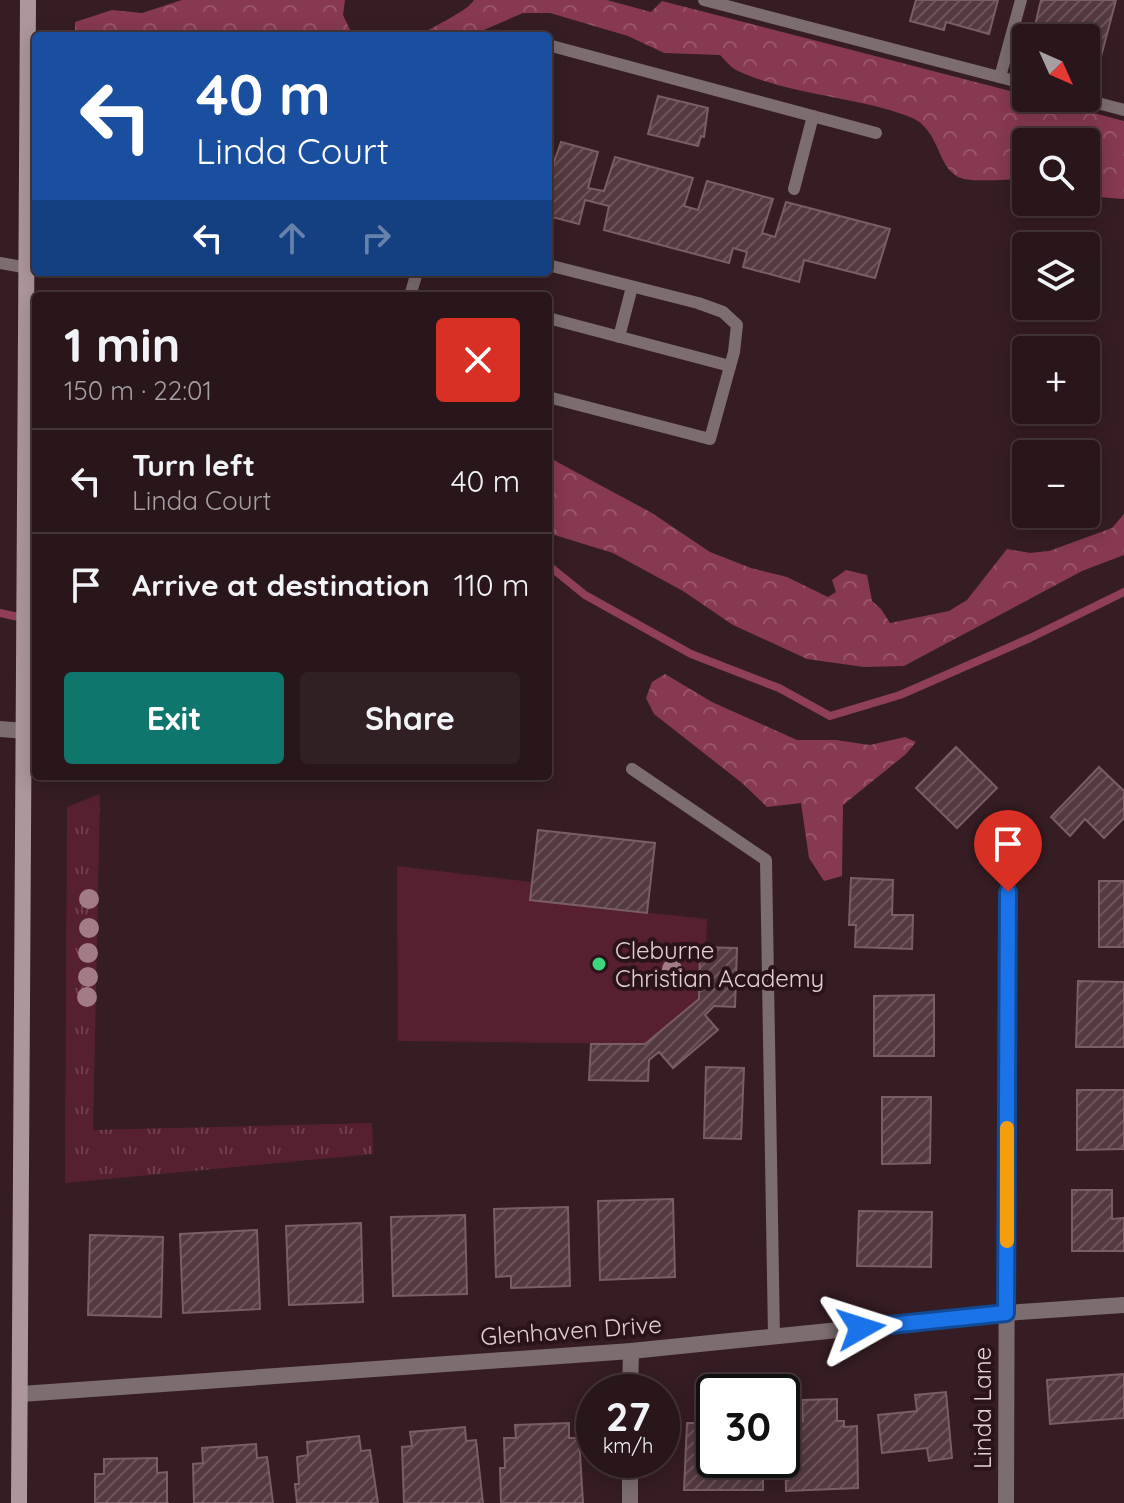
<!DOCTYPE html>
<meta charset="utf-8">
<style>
:root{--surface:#28161a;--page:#301f23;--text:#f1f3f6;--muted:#a59fa2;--line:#443539;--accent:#0f766e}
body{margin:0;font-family:Quicksand,sans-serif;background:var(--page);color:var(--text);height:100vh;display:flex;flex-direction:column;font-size:30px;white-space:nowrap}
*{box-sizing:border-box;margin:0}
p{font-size:26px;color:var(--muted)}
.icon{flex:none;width:44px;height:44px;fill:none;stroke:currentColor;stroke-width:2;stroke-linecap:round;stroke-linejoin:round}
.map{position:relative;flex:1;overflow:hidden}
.panel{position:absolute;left:32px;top:292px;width:520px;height:488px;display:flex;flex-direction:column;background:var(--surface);border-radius:8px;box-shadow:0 4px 20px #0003,0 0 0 2px var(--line)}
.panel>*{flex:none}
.banner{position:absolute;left:32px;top:32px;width:520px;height:244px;border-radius:8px;box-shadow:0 4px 20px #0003,0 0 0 2px var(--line);background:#1a4fa0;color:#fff;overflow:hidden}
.needle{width:52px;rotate:135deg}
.controls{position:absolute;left:1012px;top:24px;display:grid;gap:16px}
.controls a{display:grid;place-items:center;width:88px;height:88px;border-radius:8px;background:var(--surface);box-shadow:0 4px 20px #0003,0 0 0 2px var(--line);font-size:40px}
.speed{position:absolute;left:576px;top:1374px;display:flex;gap:16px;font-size:40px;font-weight:700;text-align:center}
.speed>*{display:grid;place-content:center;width:104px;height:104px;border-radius:50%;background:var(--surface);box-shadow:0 4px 20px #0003,0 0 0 2px var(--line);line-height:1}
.speed small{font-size:20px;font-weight:400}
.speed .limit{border:4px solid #111;border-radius:12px;background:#fff;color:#111}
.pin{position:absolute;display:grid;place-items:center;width:68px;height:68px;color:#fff;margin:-82px -34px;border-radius:50% 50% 50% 0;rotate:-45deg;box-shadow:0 0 8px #0007}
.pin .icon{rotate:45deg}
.me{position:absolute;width:88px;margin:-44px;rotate:84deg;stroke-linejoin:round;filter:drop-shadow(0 0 6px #0008)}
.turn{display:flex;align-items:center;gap:28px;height:168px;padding:0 32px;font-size:36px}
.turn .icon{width:104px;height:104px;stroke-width:2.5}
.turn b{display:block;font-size:56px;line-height:68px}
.lanes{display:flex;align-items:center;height:76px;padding:0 32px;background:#0003;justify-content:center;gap:40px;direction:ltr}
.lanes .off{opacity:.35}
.round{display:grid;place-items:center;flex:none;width:84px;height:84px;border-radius:8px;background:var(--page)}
.head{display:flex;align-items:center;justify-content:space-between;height:136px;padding:0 32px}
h1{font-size:48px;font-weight:800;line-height:60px}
.action{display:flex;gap:16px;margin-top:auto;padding:16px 32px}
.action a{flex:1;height:92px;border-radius:8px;background:var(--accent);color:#fff;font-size:32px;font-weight:800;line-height:92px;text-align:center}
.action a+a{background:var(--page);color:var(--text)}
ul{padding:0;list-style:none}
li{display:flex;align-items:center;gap:24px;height:104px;padding:0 32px;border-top:2px solid var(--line)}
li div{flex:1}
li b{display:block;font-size:30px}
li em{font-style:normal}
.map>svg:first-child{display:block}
</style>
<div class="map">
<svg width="1124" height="1503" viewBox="0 0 1124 1503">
<defs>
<pattern id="grass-tufts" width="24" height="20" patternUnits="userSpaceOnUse" patternTransform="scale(2)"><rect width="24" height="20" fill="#572031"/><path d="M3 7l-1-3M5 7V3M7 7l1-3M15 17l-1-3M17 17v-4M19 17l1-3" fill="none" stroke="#6f3f4e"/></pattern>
<pattern id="forest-crowns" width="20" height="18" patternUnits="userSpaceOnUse" patternTransform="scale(2)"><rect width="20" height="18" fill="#873950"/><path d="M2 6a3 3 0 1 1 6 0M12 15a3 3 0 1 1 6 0" fill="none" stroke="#985568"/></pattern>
<pattern id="building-hatch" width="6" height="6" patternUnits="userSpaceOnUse" patternTransform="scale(2)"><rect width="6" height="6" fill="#543a40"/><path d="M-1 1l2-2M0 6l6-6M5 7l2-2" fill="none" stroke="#6c555b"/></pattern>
</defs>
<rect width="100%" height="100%" fill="#351d23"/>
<polygon fill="url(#grass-tufts)" points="100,794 93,1130 372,1123 373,1154 65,1183 67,807"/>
<g fill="url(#forest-crowns)">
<polygon points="182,0 345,0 343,15 353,36 75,36 75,22 112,10 142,13"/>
<path d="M474 0H607L651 12 662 1 1026 95V98H1036L1124 121V199L1086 196V142H1026V179C1012 179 975 182 964 179 936 173 942 129 910 117 855 96 793 96 738 71 731 68 725 60 720 55L664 53 628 36 550 13H523L470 36H418C432 27 468 11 474 0Z"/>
<polygon points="548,457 652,513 710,552 751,568 787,577 828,597 836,592 832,580 846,570 867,575 872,601 881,609 890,623 949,611 967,600 1007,549 1030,553 1049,551 1112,528 1124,514 1124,555 1082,571 904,666 864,667 807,659 733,625 683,591 613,553 548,533"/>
<polygon points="665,674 712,702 797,740 836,740 870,745 905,737 916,742 906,754 843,805 842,876 824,881 809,858 801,803 767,807 742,783 654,714 646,698 652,682"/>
</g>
<polygon fill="#572031" points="397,866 532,882 531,900 707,919 706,948 700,948 699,999 645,1044 398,1041"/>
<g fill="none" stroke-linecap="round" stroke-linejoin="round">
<g stroke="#8f4057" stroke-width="8">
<polyline points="548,565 585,595 691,654 779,688 830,716 900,695 1030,638 1124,592"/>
<polyline points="0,613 36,621"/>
</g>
</g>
<g fill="url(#building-hatch)" stroke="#7b5e65" stroke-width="2">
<polygon points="916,0 998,0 989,34 946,22 944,30 910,21"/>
<polygon points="1041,0 1116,0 1099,64 1086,60 1086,38 1072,38 1074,33 1057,29 1054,38 1032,38"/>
<polygon points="658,96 708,108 704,137 701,136 698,146 648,134"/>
<polygon points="561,142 598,152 588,188 604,191 615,157 693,178 684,206 698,210 707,181 773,199 762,233 775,237 786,202 890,229 875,278 804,260 799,282 743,267 747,252 733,248 729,263 604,230 609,206 585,200 579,224 548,216 548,179"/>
<polygon points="956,747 997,788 957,828 916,788"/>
<polygon points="1099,767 1124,791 1124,818 1104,838 1085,819 1070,836 1051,817"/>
<polygon points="538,830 655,843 647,913 530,900"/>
<polygon points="851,878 893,880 892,915 913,915 912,949 855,947 856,925 849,925"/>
<rect x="1099" y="881" width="25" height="66"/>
<polygon points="700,947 737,948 735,1007 714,1006 705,1015 718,1030 673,1068 659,1052 649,1060 648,1081 589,1080 591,1044 645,1044 699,999"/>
<polygon points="1078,981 1124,982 1124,1047 1076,1047"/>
<polygon points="934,995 934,1056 874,1056 874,996"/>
<polygon points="706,1067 744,1068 741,1139 704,1138"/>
<polygon points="1077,1090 1124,1090 1124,1149 1077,1150"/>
<polygon points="882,1097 931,1097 930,1163 882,1164"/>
<polygon points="1072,1190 1112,1190 1112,1219 1124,1218 1124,1251 1072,1251"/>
<polygon points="673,1199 675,1277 600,1280 598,1201"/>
<polygon points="568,1207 570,1286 511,1288 511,1276 496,1277 494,1209"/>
<polygon points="859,1211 932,1212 931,1267 857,1266"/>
<polygon points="465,1215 467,1294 393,1296 391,1217"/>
<polygon points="361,1223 363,1302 289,1305 286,1226"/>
<polygon points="257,1230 260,1309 183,1313 180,1234"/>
<polygon points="90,1235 163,1237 161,1317 88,1315"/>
<polygon points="1124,1374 1124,1418 1050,1424 1047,1380"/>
<polygon points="946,1392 952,1458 929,1461 927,1448 882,1453 878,1415 917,1411 915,1395"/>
<polygon points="837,1399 837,1421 844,1421 844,1427 857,1426 858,1488 786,1491 785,1428 796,1428 796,1421 803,1421 802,1400"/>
<polygon points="697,1410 714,1410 714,1460 763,1460 763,1490 684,1490 687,1423 697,1423"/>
<polygon points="569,1423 569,1438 579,1438 583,1503 501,1503 500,1468 505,1468 504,1438 516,1438 515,1425"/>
<polygon points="465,1427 466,1441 476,1440 483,1503 404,1503 402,1447 412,1446 410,1432"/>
<polygon points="359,1436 361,1451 370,1450 378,1503 297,1503 295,1484 299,1484 297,1457 308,1455 307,1442"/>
<polygon points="256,1444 257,1458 267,1457 273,1503 194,1503 193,1464 203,1463 202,1448"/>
<polygon points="157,1458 157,1473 167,1472 167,1503 169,1503 95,1503 95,1474 104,1474 104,1459"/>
</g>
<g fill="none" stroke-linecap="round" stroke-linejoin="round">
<g stroke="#7b6d70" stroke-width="12">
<polyline points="704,0 1026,84"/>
<polyline points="548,45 876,133"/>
<polyline points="1000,77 1021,0"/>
<polyline points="1079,98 1124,110"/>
<polyline points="794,189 813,116"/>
<polyline points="0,263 28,268"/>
<polyline points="548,265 698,303 723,312 737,325 734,352 710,439 548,397"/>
<polyline points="410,296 417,272"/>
<polyline points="548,318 730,366"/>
<polyline points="619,337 632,287"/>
<polyline points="632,769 766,860 774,1337"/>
</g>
<g stroke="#7b6d70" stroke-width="16">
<polyline points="0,729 25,731"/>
<polyline points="630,1392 631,1351"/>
<polyline points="21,1394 631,1351 1006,1313 1124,1305"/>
<polyline points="630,1503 630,1460"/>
<polyline points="1006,1503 1008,892"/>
</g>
<polyline stroke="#ac979b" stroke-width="16" points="19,1503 28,0"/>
</g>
<g fill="#a17c84">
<circle cx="89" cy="899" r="10"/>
<circle cx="89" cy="928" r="10"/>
<circle cx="88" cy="953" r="10"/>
<circle cx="672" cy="969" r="10"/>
<circle cx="88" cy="977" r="10"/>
<circle cx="87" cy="997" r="10"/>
</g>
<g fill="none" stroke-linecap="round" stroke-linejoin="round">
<defs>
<polyline id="route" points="861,1328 1006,1313 1008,892"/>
</defs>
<use href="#route" stroke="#114b97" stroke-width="20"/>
<use href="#route" stroke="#1a73e8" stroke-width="14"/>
<polyline stroke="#f59e0b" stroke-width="14" points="1007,1241 1007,1128"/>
</g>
<circle fill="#3bd77e" stroke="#2a141a" stroke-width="3" cx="599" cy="964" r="8"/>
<g text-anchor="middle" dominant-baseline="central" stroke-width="8" stroke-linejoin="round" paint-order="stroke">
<g font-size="24" fill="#e0cfd3" stroke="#2a141a" text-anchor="start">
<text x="615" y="950">Cleburne<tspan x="615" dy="28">Christian Academy</tspan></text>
</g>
<g font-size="24" fill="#e0cfd3" stroke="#2a141a">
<text transform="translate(571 1330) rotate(-4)">Glenhaven Drive</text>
<text transform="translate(982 1408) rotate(-90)">Linda Lane</text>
</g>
</g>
</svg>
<div class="controls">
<a><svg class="needle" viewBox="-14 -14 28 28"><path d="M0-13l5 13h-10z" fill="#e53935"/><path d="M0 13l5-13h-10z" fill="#a59fa2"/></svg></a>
<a><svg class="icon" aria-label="search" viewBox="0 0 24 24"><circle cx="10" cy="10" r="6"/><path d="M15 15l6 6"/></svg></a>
<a><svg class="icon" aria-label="layers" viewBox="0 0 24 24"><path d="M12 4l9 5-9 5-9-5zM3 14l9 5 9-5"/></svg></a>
<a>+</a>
<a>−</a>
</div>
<div class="speed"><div>27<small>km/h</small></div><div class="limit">30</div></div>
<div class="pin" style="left:1008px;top:892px;background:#d93025"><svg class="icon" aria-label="arrive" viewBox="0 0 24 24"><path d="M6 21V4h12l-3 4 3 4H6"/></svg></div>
<svg class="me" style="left:861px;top:1328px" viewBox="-20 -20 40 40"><path d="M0-17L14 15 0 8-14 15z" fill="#1a73e8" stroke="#fff" stroke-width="4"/></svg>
<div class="banner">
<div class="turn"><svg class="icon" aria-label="left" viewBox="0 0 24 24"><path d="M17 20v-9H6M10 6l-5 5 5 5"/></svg><div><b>40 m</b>Linda Court</div></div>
<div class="lanes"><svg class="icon" aria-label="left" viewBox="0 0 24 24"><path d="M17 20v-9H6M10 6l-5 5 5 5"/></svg><svg class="icon off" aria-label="ahead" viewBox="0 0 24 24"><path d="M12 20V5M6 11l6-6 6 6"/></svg><svg class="icon off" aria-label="right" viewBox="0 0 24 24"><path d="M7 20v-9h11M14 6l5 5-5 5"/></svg></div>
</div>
<section class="panel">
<div class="head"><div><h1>1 min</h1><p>150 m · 22:01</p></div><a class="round" style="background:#d93025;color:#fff"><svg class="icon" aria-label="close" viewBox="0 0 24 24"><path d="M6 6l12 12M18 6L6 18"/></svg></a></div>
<ul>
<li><svg class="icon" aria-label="left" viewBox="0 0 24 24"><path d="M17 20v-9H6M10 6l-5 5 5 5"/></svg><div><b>Turn left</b><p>Linda Court</p></div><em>40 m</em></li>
<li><svg class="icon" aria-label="arrive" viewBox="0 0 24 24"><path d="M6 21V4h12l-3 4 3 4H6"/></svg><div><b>Arrive at destination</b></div><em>110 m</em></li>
</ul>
<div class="action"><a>Exit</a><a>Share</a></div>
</section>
</div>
